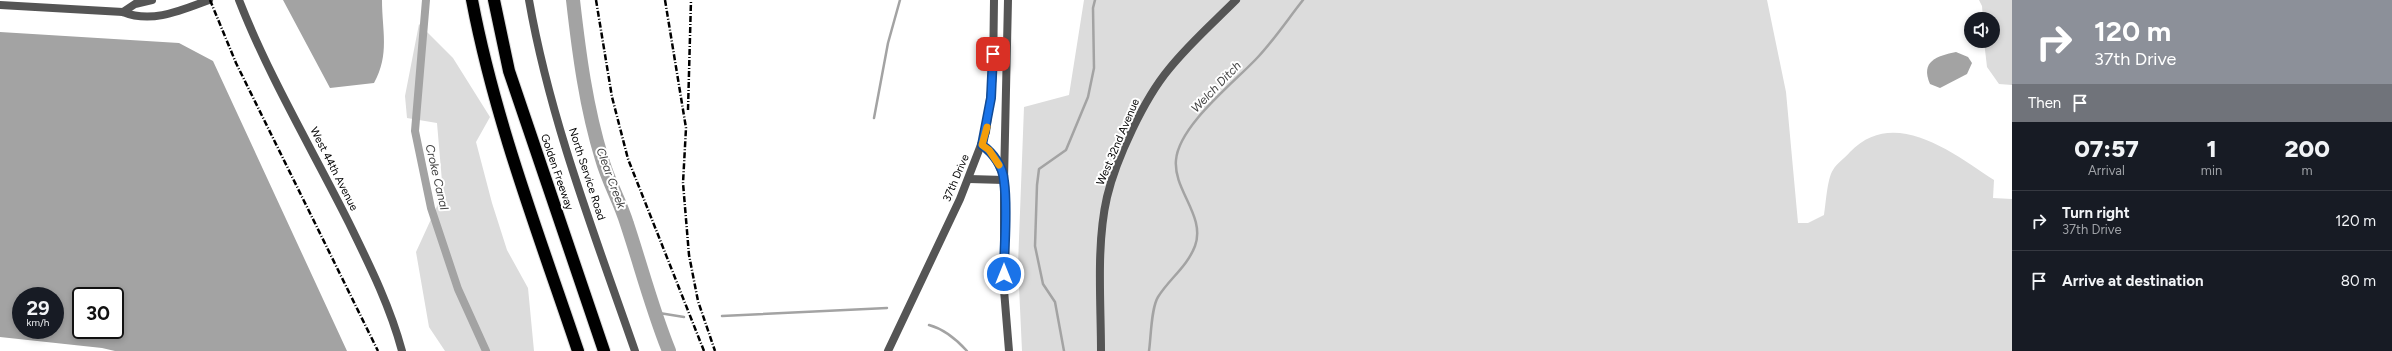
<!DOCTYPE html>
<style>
:root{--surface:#171b24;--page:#20242c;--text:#f1f3f6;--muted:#9ea1a6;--line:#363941}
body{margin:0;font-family:Figtree,sans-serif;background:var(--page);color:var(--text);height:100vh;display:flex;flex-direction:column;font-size:15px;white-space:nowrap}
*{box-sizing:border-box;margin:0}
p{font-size:13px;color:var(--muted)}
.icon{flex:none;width:22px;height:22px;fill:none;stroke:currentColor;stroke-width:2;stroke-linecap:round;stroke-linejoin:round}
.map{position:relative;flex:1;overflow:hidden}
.sheet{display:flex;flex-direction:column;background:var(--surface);width:380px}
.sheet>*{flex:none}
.guide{background:#8c9099;color:#fff;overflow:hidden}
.fabs{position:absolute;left:1964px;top:12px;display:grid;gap:8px}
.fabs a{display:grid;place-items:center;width:36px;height:36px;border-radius:50%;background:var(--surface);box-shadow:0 2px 6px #0003;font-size:20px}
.speed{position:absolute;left:12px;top:287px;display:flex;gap:8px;font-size:20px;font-weight:700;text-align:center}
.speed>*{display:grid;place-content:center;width:52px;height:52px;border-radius:50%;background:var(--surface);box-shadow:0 2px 6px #0003;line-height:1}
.speed small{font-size:10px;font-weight:400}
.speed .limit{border:2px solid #111;border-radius:6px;background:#fff;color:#111}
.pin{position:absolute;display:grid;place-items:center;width:34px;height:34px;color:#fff;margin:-17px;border-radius:8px;box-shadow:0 2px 6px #0006}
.me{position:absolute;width:44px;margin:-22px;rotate:0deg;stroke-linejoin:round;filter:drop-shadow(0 0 3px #0008)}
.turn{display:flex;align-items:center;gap:14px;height:84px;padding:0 16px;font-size:18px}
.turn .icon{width:52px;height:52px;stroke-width:2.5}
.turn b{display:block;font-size:28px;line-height:34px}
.then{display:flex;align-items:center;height:38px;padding:0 16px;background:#0003;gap:8px;font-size:15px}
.eta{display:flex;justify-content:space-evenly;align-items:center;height:68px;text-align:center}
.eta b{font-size:24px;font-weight:800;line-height:28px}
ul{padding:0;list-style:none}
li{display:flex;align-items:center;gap:12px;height:60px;padding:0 16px;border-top:1px solid var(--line)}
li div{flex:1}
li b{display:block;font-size:15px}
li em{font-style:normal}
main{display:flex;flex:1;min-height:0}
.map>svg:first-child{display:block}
</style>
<main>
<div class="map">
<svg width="2012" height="351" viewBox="0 0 2012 351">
<rect width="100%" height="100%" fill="#fff"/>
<g fill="#dcdcdc">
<path d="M1084 0H1767L1786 92 1798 223H1808L1824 215C1826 204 1827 179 1833 170 1836 164 1845 158 1850 152 1894 106 1953 153 1994 180L1993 198 2012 199V351H1022L1018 265 1024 107 1069 95Z"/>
<polygon points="1979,0 2012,0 2012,85 1999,84 1987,67 1984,41 1993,41 1993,19 1983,19 1982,6"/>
<polygon points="419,24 453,58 490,117 476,142 492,203 507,250 528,288 534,351 445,351 429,327 416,252 443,193 437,123 407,118 405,96"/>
</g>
<g fill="#a3a3a3" fill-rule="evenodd">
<path d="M283 0H382C382 31 390 54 374 83L330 88Z"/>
<path d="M0 32 179 43 213 61 347 351H115L102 348 0 337ZM21 296H55V330H21ZM81 296H115V330H81Z"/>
<path d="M1956 52 1968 57 1972 63 1967 74 1940 88 1930 84C1920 61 1937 56 1956 52Z"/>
</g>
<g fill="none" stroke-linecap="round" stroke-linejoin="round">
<g stroke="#a3a3a3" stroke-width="2.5">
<polyline points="874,118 888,43 900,0"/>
<polyline points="653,312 684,317"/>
<polyline points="722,316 887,308"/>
<path d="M929 325C944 329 957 340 967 351"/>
<polyline points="1064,351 1055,302 1043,284 1035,246 1037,185 1039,169 1066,150 1088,97 1094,68 1093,8 1095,0"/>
<path d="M1149 351C1151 338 1151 308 1158 297 1169 279 1187 267 1195 246 1206 216 1173 190 1176 160 1179 125 1235 82 1258 57 1274 40 1288 19 1303 0"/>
</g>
<polyline stroke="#a3a3a3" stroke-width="8" points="426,0 415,131 431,208 458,289 486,351"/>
<path stroke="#a3a3a3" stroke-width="14" d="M573 0C579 53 586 107 602 159 608 181 620 201 627 224 641 266 652 309 669 351"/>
<defs>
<g id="motorway">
<path d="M472 0C495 121 539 235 578 351"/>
<polyline points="494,0 509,71 604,351"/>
</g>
</defs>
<use href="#motorway" stroke="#dbdbdb" stroke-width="14"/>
<g stroke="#555" stroke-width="8">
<path d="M529 0C550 120 595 236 635 351"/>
<path d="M0 5 123 12C152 24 182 10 209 0"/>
<polyline points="123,12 135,4 152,0"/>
<path d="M981 145C993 153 998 162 1003 175"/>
<polyline points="969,179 1004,180 1004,290 1009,351"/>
<polyline points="1004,180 1008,0"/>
<polyline points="888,351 960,199 986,132 993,75 994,0"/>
</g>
<g stroke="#555" stroke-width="8">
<path d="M239 0C269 77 312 149 349 223 369 264 390 306 402 351"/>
<path d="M1101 351C1101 302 1096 245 1107 197 1116 159 1144 99 1169 69 1189 44 1213 23 1236 0"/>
</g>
<use href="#motorway" stroke="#000" stroke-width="12"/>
<g stroke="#000" stroke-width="2.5" stroke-dasharray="6 2 1 2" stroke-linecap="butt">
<polyline points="210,0 236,63 378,351"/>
<polyline points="596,0 612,97 628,159 704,351"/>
<polyline points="665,0 686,128 683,183 689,255 698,301 715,351"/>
<polyline points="688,110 691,0"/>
</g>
</g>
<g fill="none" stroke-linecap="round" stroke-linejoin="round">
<defs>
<path id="route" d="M993 54 991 98 982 145C993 153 1003 166 1004 181 1008 209 1004 245 1004 274"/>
</defs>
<use href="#route" stroke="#114b97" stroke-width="10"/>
<use href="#route" stroke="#1a73e8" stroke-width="7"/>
<polyline stroke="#f59e0b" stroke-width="7" points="987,127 982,145 989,150 999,165"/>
</g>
<g text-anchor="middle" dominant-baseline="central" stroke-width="4" stroke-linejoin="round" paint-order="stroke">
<g font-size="11" fill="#000" stroke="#fff">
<text transform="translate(1118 142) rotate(-67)">West 32nd Avenue</text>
<text transform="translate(334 169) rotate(63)">West 44th Avenue</text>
<text transform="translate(557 172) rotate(71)">Golden Freeway</text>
<text transform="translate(587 174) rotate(72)">North Service Road</text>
<text transform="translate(956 178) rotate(-67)">37th Drive</text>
</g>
<g font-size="12" font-style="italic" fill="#444" stroke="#fff">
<text transform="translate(1216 87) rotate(-46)">Welch Ditch</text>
<text transform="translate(437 177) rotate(77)">Croke Canal</text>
<text transform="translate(611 178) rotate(70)">Clear Creek</text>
</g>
</g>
</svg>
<div class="fabs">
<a><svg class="icon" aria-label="sound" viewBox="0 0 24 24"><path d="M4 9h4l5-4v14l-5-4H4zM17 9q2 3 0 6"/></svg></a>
</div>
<div class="speed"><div>29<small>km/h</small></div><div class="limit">30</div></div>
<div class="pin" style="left:993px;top:54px;background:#d93025"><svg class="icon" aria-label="arrive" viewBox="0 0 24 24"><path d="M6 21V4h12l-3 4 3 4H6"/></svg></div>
<svg class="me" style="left:1004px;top:274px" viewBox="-20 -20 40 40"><circle r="17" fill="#1a73e8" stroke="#fff" stroke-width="3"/><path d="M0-11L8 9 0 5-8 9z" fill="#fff"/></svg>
</div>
<section class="sheet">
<div class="guide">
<div class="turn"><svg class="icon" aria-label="right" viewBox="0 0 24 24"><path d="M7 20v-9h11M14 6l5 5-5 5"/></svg><div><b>120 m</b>37th Drive</div></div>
<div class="then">Then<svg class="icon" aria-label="arrive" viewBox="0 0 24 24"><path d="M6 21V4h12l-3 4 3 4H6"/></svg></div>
</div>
<div class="eta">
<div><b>07:57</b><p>Arrival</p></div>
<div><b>1</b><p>min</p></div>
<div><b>200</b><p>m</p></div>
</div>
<ul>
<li><svg class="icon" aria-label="right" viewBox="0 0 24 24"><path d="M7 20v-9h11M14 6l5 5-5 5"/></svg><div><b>Turn right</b><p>37th Drive</p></div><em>120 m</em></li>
<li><svg class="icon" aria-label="arrive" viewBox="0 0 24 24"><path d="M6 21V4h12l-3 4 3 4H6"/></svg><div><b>Arrive at destination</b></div><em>80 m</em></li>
</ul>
</section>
</main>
